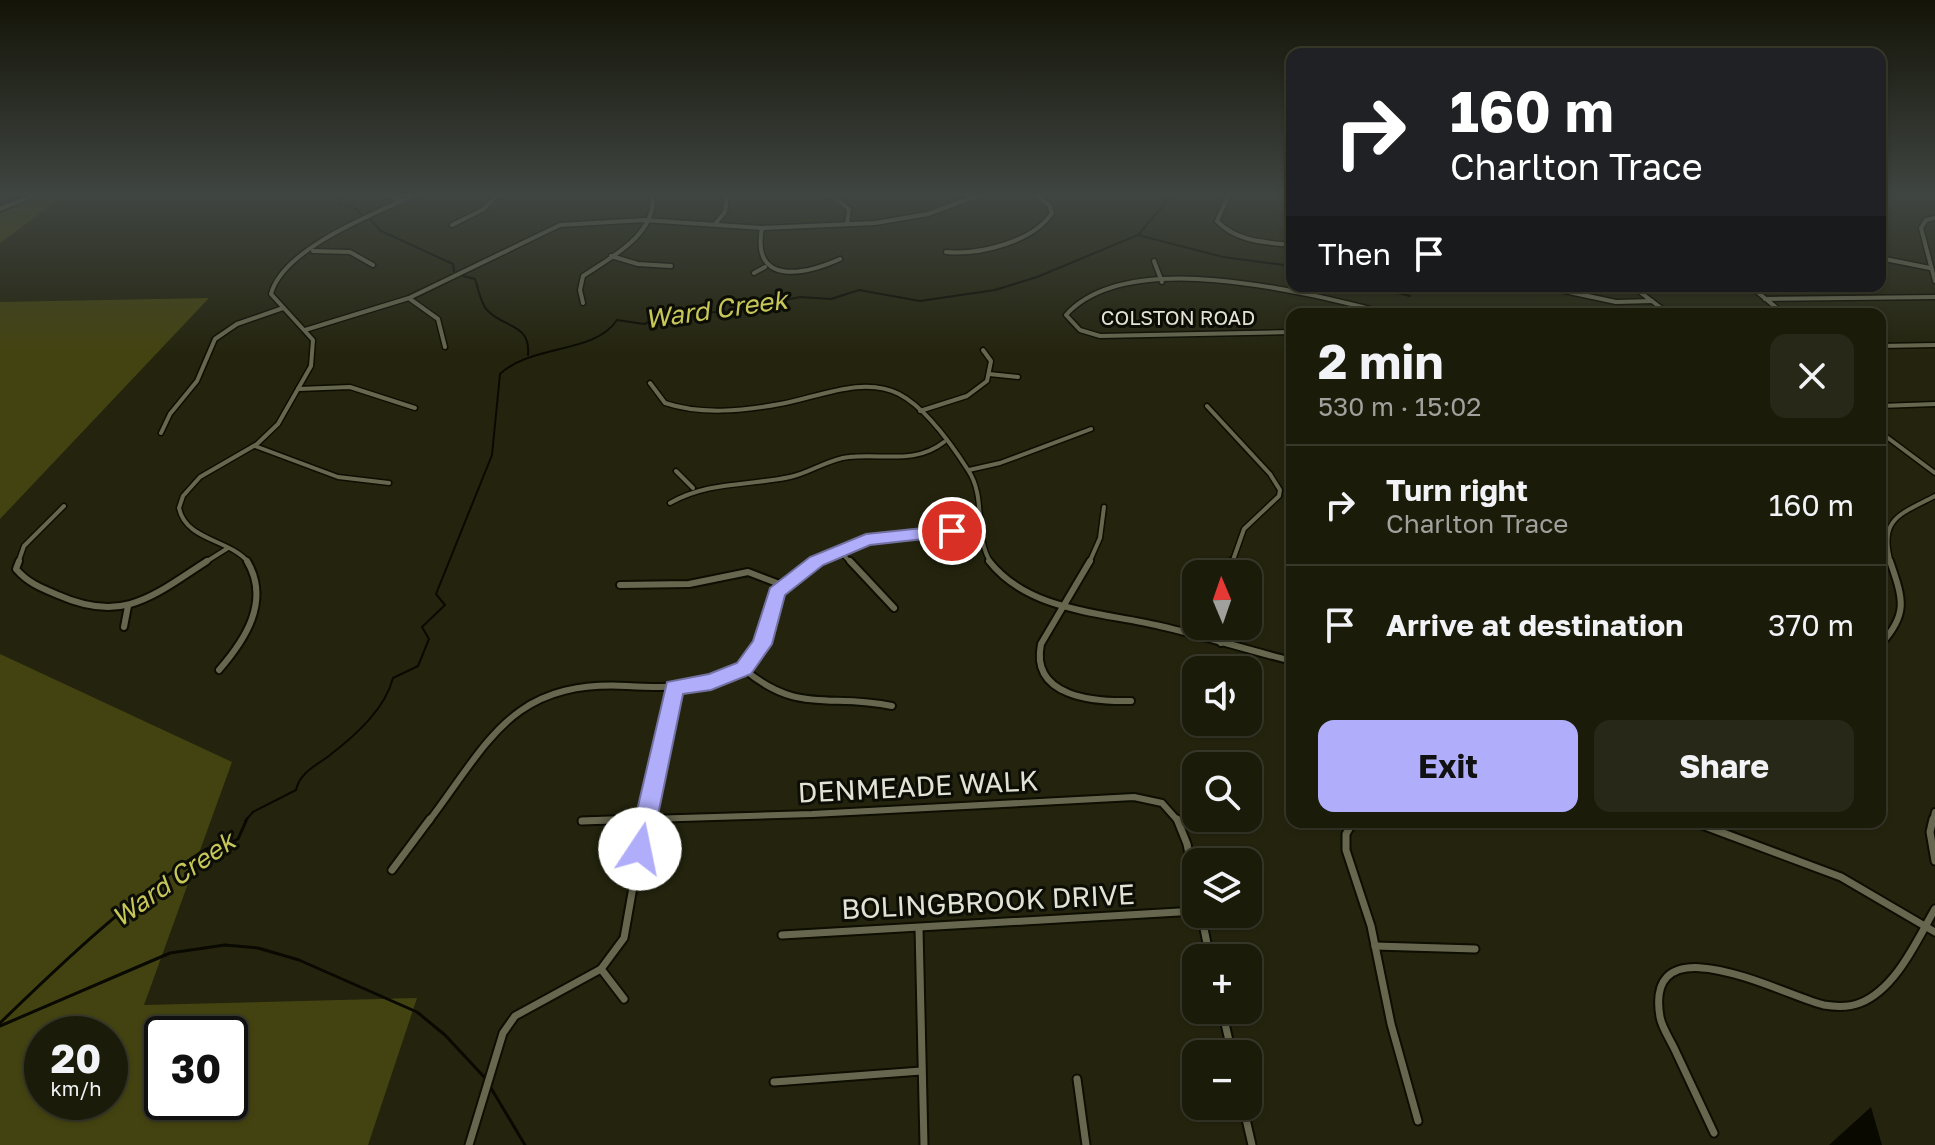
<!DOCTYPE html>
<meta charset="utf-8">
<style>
:root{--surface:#1b1b0a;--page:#282818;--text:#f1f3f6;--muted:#a0a19c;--line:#39392b;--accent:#b0aefa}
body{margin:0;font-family:"Golos Text",sans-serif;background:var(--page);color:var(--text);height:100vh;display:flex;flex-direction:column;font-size:30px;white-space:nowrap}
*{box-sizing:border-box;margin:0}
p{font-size:26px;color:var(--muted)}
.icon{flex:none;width:44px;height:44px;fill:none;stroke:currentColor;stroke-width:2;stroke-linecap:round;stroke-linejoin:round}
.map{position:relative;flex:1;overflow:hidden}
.panel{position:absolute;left:1286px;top:308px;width:600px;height:520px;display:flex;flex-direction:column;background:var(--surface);border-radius:16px;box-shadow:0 2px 6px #0004,0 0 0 2px var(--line)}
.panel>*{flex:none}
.guide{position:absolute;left:1286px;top:48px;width:600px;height:244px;border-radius:16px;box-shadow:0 2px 6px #0004,0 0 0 2px var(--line);background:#202124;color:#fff;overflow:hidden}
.needle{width:52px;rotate:358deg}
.tools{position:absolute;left:1182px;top:560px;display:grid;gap:16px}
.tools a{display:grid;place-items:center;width:80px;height:80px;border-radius:16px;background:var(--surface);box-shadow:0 2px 6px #0004,0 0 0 2px var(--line);font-size:40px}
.speed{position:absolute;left:24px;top:1016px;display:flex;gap:16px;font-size:40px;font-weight:700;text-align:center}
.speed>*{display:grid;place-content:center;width:104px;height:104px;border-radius:50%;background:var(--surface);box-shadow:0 2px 6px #0004,0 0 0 2px var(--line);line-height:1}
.speed small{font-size:20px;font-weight:400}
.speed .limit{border:4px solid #111;border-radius:12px;background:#fff;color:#111}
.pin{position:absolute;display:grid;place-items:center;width:68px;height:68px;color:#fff;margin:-34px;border:4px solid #fff;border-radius:50%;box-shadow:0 2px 8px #0007}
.me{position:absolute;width:88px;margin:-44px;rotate:11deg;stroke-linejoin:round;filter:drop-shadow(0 0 6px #0008)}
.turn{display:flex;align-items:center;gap:28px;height:168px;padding:0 32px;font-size:36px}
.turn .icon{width:104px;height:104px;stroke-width:2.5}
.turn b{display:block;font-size:56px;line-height:68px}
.then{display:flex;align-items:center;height:76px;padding:0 32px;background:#0003;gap:16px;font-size:30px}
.round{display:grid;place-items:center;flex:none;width:84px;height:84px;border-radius:16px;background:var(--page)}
.headline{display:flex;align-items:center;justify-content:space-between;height:136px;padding:0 32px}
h1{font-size:48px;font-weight:700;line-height:60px}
.primary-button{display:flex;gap:16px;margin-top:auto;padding:16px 32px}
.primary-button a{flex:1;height:92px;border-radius:16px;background:var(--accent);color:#111;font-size:32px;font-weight:700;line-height:92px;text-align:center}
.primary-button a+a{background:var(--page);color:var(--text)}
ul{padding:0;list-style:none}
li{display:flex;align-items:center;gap:24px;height:120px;padding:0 32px;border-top:2px solid var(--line)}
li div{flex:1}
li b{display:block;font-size:30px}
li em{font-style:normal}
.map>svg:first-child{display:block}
</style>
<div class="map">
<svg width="1935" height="1145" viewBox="0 0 1935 1145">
<rect width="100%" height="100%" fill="#24240e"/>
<g fill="#434311" fill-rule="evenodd">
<polygon points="41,194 67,194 0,243 0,210"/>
<polygon points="209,298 0,519 0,302"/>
<path d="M0 654 232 762 144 1005 417 998 368 1145H0ZM42 1034H110V1102H42ZM230 1034V1102H162V1034Z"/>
</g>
<polygon fill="#0a0900" points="1871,1107 1882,1145 1829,1145"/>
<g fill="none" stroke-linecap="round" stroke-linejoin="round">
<g stroke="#0a0900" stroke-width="2">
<polyline points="340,194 339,204 355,208 362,215"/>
<polyline points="369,218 381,231 453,264 454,271"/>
<polyline points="1138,235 1223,257 1292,266"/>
<path d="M463 276 475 279C478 288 481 304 487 310 503 328 531 323 528 355"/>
<polyline points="1370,286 1410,296"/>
<path d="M245 821 253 812 296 790C300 772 316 766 330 755 356 735 385 709 393 678L418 666 429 639 422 627 445 605 436 594 492 455 500 374C532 344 595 354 617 320L644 324 668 315 733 311 800 297 831 299 859 290 920 301 995 290 1037 277 1138 235 1173 194"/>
</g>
<g stroke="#0a0900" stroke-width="3">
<path d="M0 1023C63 962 129 899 203 851 214 845 227 845 238 839L247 819"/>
<polyline points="0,1026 170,953 225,945 258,948 299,960 417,1012 445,1035 486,1079"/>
<polyline points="491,1088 525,1145"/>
</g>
<defs>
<g id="street-far2">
<polyline points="385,194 399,200"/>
<polyline points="829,194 849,209 847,224"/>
<path d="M1229 194 1217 221C1237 242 1265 242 1292 245"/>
<polyline points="0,209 38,194"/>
<polyline points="1935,218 1926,220 1921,228 1935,281"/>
<polyline points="715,224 725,212 727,194"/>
<polyline points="452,225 484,209 498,194"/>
<path d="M762 228C751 286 804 275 840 259"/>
<polyline points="313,251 350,252 373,265"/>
<path d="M946 252C979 255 1033 242 1052 213L1049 205 1034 194"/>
<polyline points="611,256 638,264 671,266"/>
<polyline points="1880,258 1930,268"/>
<polyline points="1154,261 1162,282"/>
<polyline points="754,273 765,267"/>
<polyline points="1541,286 1616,302 1652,301"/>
<polyline points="1632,286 1669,314"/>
<polyline points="1750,286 1784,314"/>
<polyline points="410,299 438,319 445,347"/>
<polyline points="1765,299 1935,297"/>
<path d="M583 303 580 290 583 276C610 258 659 233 652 194"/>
<polyline points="305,330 409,298 560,225 644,220 762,228 875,223 928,214 982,194"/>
<path d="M1292 332 1100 336 1080 330 1066 315C1129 245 1311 294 1391 314"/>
<polyline points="1880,346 1935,345"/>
<polyline points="989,374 1018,377"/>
<path d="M650 383 665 403C701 415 742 411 780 404 816 398 863 375 899 394 926 408 952 445 968 470 987 498 973 535 991 563"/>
<polyline points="298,389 350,387 415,408"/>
<polyline points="1207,406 1270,474 1280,490 1279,496 1244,529 1232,563"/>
<polyline points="1880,406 1935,404"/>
<polyline points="920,411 967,396 987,381 991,361 983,350"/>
<polyline points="1880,432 1935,473"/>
<polyline points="161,433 170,414 197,381 215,339 237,324 283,308"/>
<polyline points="255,446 338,477 389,483"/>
<polyline points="969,470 1000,463 1091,429"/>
<polyline points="676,471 693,488"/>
<path d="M670 503C709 481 748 486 790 477 810 473 828 459 849 457 882 453 915 465 944 442"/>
<polyline points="838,549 851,563"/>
<polyline points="18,563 24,546 64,506"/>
<polyline points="204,563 228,548"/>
<path d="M249 563C230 539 186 541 179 508L183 496 200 477 257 444 278 424 311 366 313 340 271 294C283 248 376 213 417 194"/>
<path d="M814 563C864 534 920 532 977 530"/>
<polyline points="1089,563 1100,538 1104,507"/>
<path d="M1891 563C1878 518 1901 514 1935 496"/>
</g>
<g id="street-far1">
<path d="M19 561 16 569C28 583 41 588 58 595 123 624 153 596 207 561"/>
<polyline points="850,561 894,608"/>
<path d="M989 561C1029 612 1102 612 1160 626 1204 636 1248 650 1292 661"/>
<path d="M1090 561 1041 644C1030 697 1094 702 1131 701"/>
<polyline points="1231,574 1232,561"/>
<polyline points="620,585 689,584 748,572 782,585"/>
<polyline points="124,627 128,606"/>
<polyline points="1221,643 1224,626"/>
<path d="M1880 645C1909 614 1903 599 1890 561"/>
<path d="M744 669C798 715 830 693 892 706"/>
<path d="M219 670C245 640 271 601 247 561"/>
<path d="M429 821C490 740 512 680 627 686 663 688 701 689 734 673 771 655 759 613 782 585 791 575 805 568 817 561"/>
<polyline points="582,821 812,814 1134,797 1162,803 1178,821"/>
<polyline points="645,821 675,688"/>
<polyline points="1933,821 1935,812"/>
</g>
<g id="street">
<polyline points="1177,819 1187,844 1196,889"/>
<polyline points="1933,819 1930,832 1935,861"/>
<polyline points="582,821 637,819"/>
<polyline points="1353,822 1346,834 1346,850 1371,926 1391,1024 1418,1121"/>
<polyline points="1694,822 1841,877 1935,932"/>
<polyline points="392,870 430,819"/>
<polyline points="1201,914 1210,958"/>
<polyline points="919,928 924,1145"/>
<polyline points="782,935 1196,911"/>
<polyline points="1375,946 1475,949"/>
<polyline points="601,969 624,999"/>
<polyline points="1222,1010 1232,1054"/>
<polyline points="1077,1079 1086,1145"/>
<polyline points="774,1082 921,1071"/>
<polyline points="1243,1106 1252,1145"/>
<path d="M1714 1133C1701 1105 1688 1078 1675 1050 1671 1041 1662 1028 1660 1017 1643 918 1787 997 1824 1005 1836 1007 1850 1007 1860 1003 1896 989 1917 940 1935 909"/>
<polyline points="469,1145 503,1033 515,1016 601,969 624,938 645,819"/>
</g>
</defs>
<use href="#street-far2" stroke="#0d0d00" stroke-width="7"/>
<use href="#street-far1" stroke="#0d0d00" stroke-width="10"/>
<use href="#street" stroke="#0d0d00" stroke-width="11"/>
<use href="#street-far2" stroke="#67674f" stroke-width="4"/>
<use href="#street-far1" stroke="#67674f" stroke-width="6"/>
<use href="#street" stroke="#67674f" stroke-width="7"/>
</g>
<linearGradient id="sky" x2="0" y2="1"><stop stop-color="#141408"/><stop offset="0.55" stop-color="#3f4541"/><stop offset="1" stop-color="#3f4541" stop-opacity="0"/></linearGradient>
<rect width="1935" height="354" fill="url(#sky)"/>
<polygon fill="#b0aefa" stroke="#7271a2" stroke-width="2" points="952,525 959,527 959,535 870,545 823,565 785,595 772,644 751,674 711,690 683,694 651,849 648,856 640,859 632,856 628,849 667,682 709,674 737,663 753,641 770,588 810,557 866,534"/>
<g text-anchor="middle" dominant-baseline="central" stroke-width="6" stroke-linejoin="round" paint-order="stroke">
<g font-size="20" fill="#e2e3d5" stroke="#0c0d05">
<text x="1178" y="317">COLSTON ROAD</text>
</g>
<g font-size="26" font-style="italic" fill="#c6c659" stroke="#0c0d05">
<text transform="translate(716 309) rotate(-8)">Ward Creek</text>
<text transform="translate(173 879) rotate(-35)">Ward Creek</text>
</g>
<g font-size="28" fill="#e2e3d5" stroke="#0c0d05">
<text transform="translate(918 786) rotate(-3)">DENMEADE WALK</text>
<text transform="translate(988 901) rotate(-3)">BOLINGBROOK DRIVE</text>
</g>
</g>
</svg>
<div class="tools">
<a><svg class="needle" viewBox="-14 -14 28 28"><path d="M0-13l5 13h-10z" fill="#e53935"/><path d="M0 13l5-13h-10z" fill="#a0a19c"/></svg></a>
<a><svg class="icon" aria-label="sound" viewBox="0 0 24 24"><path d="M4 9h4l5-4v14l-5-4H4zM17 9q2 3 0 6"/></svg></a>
<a><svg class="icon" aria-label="search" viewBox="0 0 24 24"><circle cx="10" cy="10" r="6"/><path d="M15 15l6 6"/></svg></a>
<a><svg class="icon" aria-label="layers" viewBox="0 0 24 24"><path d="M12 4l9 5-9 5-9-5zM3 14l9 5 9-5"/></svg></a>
<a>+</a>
<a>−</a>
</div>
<div class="speed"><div>20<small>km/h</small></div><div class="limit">30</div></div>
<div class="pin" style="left:952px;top:531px;background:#d93025"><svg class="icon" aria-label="arrive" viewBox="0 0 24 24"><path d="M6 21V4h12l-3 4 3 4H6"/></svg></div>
<svg class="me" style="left:640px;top:849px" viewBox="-20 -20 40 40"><circle r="19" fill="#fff"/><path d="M0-13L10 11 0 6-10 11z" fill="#b0aefa"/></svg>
<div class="guide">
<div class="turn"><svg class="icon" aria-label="right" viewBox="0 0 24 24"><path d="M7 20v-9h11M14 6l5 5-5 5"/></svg><div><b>160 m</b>Charlton Trace</div></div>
<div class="then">Then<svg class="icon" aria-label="arrive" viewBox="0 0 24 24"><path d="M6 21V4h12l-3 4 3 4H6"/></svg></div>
</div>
<section class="panel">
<div class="headline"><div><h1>2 min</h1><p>530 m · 15:02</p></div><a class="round"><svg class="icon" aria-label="close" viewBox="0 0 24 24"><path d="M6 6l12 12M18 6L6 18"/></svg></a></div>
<ul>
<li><svg class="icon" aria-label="right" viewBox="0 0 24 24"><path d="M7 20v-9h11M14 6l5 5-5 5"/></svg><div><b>Turn right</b><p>Charlton Trace</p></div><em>160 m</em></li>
<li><svg class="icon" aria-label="arrive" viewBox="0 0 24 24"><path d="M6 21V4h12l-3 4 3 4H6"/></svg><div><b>Arrive at destination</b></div><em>370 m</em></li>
</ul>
<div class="primary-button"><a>Exit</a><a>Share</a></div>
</section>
</div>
